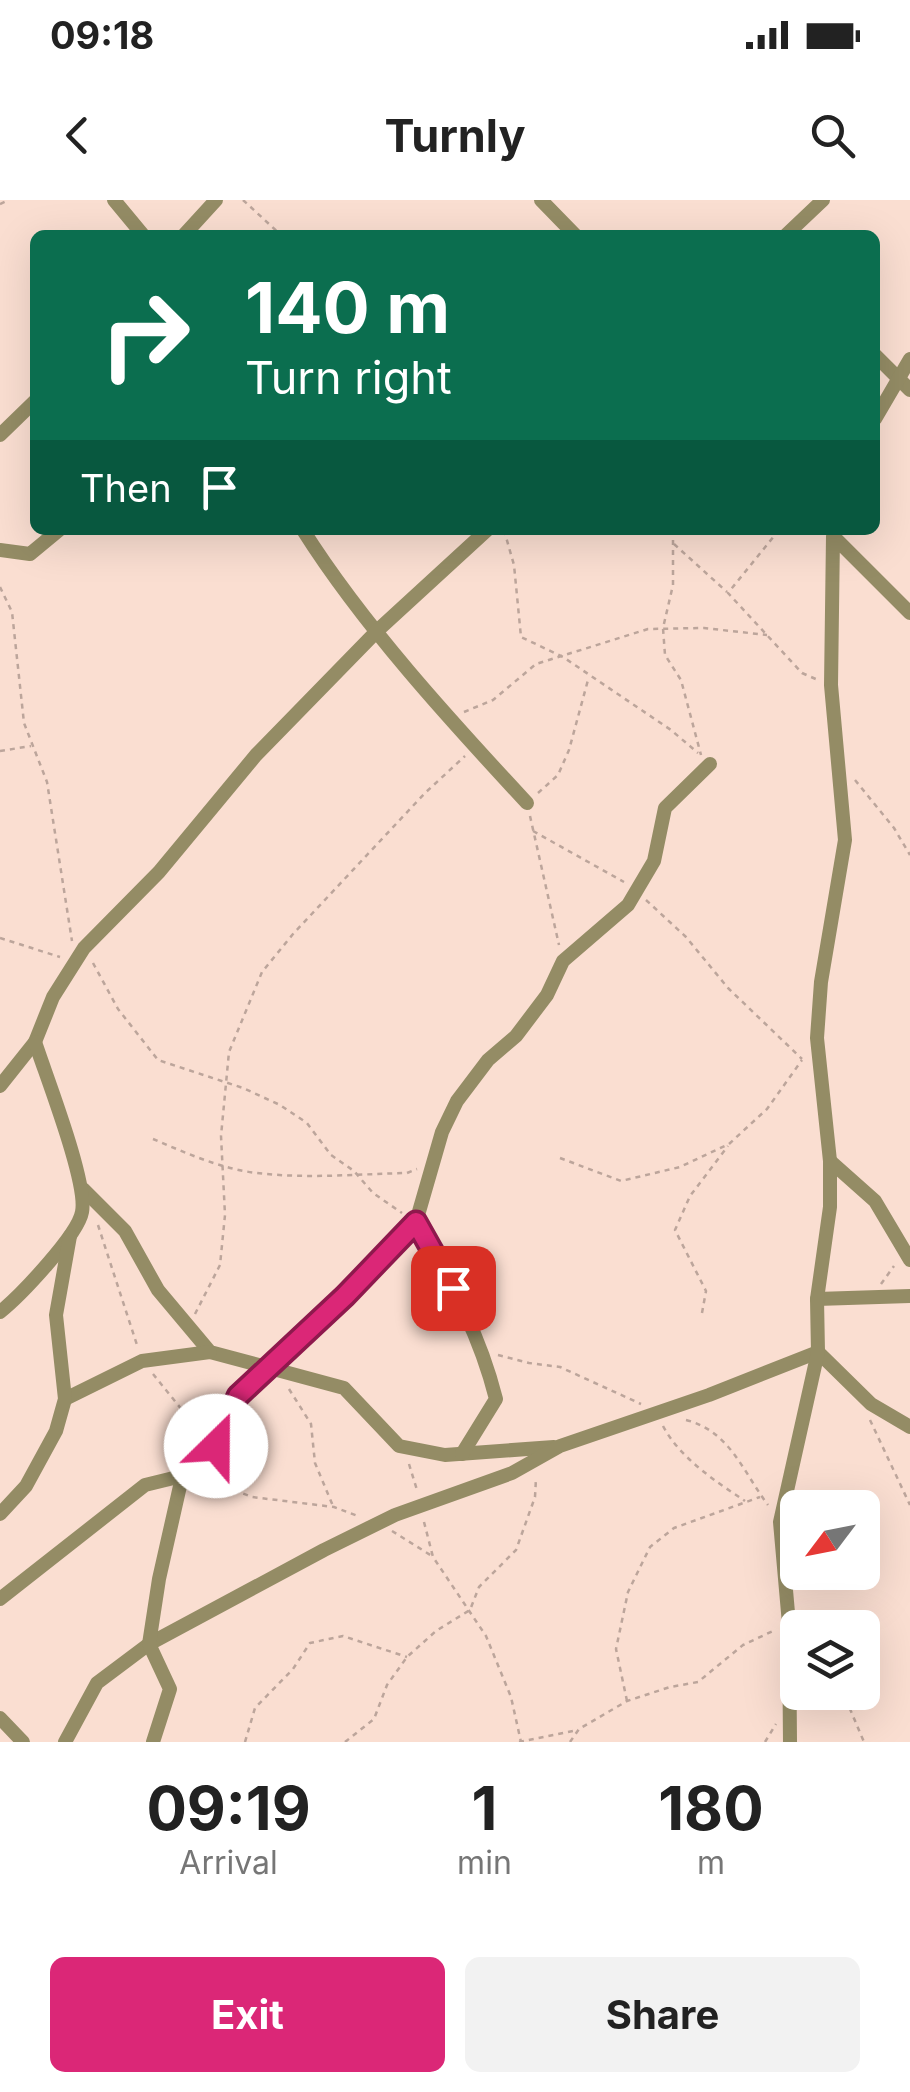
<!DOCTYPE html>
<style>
:root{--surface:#fff;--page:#f2f2f2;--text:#222;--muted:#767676;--accent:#db2777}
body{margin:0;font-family:Inter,sans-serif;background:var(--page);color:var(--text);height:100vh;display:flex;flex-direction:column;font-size:38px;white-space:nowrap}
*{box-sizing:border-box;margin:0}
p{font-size:32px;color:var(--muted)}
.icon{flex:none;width:55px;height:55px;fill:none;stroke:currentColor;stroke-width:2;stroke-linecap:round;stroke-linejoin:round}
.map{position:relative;height:1542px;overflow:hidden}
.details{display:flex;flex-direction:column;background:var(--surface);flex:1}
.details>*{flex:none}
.banner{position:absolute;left:30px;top:30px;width:850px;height:305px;border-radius:15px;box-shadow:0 10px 40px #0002;background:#0b6e4f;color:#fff;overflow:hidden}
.needle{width:65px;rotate:238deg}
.buttons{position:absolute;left:780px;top:1290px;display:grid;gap:20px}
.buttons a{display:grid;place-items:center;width:100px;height:100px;border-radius:15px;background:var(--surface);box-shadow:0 10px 40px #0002;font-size:50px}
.pin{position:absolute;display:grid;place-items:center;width:85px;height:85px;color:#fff;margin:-42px;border-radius:20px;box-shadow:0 5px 15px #0006}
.me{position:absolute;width:110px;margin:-55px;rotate:23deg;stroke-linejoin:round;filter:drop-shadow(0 0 8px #0008)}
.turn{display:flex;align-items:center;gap:35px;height:210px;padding:0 50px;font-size:45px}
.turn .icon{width:130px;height:130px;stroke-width:2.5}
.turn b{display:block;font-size:70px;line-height:85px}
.then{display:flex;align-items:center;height:95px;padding:0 50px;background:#0003;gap:20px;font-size:38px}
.eta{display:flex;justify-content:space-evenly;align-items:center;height:170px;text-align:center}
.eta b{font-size:60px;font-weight:700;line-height:70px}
.button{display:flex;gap:20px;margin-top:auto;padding:20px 50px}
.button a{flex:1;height:115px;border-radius:15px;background:var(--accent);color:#fff;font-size:40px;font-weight:700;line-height:115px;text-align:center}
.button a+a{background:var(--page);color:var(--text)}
.status{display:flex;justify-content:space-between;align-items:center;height:70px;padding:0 50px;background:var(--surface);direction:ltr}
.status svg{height:28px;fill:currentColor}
header{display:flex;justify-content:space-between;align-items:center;height:130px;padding:0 50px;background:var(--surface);font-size:45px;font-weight:700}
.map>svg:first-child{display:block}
</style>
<div class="status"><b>09:18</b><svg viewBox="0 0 49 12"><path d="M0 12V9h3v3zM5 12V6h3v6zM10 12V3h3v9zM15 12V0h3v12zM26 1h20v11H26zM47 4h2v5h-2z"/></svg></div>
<header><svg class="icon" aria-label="back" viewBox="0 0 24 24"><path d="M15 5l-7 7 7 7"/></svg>Turnly<svg class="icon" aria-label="search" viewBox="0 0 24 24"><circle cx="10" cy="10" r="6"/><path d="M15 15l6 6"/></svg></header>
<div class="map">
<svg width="910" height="1542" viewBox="0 0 910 1542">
<rect width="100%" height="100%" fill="#faded1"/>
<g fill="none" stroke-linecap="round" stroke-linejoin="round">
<g stroke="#bca59b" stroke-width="2.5" stroke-dasharray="5 5" stroke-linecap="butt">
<polyline points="243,0 281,35"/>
<polyline points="0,4 9,0"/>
<polyline points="504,330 514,365 521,437 563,457 671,530 698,553"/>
<polyline points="673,330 673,385 663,428 665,455 681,480 701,555"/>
<polyline points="779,330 728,393 802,473 818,480"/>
<polyline points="674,344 727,392"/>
<polyline points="0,387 12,412 24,523 47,582 72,741"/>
<polyline points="464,512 493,500 536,464 648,429 704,428 767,435"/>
<polyline points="0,551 31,546"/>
<polyline points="855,580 894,628 910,655"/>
<polyline points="538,593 558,575 569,550 588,480"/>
<polyline points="530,616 559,745"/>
<polyline points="533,631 624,682"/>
<polyline points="646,700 686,737 728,788 802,859"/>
<polyline points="0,738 60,757"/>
<polyline points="93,763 118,809 158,860 243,888 280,905 307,923 331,955 354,971 373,993 402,1013"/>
<path d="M153 939C186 953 221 969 257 973 307 979 358 974 407 973L417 969"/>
<polyline points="560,958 621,981 680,967 729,944 767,909 802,860"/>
<polyline points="98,1025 137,1145"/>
<polyline points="881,1084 894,1066"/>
<polyline points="702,1113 706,1091 675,1030 690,996 728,946"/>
<polyline points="195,1114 220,1065 225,1015 221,936 229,852 262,772 293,734 425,593 465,556"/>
<polyline points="498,1155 529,1163 560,1167 641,1204"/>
<polyline points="153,1174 191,1221 201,1240"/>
<polyline points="289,1189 311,1224 315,1263 333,1306"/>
<path d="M686 1220C730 1231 743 1272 768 1305"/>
<polyline points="870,1220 910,1305"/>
<path d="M663 1226C680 1258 715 1281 745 1301"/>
<polyline points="409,1264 417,1290"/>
<polyline points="206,1279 252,1297 334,1307 358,1316"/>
<polyline points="424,1322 433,1357 486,1436 511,1497 521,1542"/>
<polyline points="392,1331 432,1356"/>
<polyline points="838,1492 850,1509 864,1542"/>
<polyline points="627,1501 616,1449 628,1392 650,1347 674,1328 760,1297"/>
<polyline points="245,1542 255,1508 293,1469 310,1443 343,1436 407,1457"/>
<polyline points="345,1542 374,1519 387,1485 407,1457 436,1431 470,1410 479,1387 516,1350 535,1297 536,1278"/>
<polyline points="519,1542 578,1530"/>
<polyline points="570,1542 579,1529 627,1501 670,1487 698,1482 743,1445 775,1430"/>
<polyline points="765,1542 776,1524"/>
</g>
<g stroke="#948c65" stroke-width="14">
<polyline points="114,0 143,35"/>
<polyline points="541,0 575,35"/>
<polyline points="184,35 216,0"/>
<polyline points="786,35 823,0"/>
<polyline points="875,155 910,190"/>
<polyline points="875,219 910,159"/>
<polyline points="0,235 35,201"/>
<path d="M303 330C363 425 450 520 527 603"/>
<polyline points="0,350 30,354 59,330"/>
<polyline points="0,886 35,842 53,797 84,748 159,672 256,555 378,430 487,330"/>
<polyline points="830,961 875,1001 910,1060"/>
<polyline points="83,989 125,1031 158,1090 210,1152 344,1188 399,1246 445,1255 554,1247"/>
<path d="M416 1022C450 1082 479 1131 496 1199L462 1254"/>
<polyline points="817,1099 910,1096"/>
<path d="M0 1112C20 1096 78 1035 82 1012 88 983 46 876 35 842"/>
<polyline points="65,1199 142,1161 210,1152"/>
<polyline points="0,1314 26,1286 56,1231 65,1199 56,1115 70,1036"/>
<polyline points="0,1399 145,1285 190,1274"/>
<polyline points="0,1518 23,1542"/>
<polyline points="65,1542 97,1483 149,1444 324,1350 395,1315 512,1273 560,1246 709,1195 818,1152 871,1204 910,1227"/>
<polyline points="153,1542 170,1489 149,1444 159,1379 180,1286 216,1246 238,1196 345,1096 416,1022 442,932 457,901 488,860 516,836 547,795 563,761 628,705 654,661 665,608 710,564"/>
<polyline points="790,1542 789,1424 780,1322 818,1152 817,1099 830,1007 830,961 817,838 821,782 845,640 831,485 833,336 910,413"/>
</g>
</g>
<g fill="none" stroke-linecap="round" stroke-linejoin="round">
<defs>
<polyline id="route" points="216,1246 238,1196 345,1096 416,1022 453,1088"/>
</defs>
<use href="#route" stroke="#8e194d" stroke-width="25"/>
<use href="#route" stroke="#db2777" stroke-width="18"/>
</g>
</svg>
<div class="buttons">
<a><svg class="needle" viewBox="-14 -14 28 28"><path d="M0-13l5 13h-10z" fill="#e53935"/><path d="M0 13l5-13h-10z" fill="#767676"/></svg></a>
<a><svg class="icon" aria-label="layers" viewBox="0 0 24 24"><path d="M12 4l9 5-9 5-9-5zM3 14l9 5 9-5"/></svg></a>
</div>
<div class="pin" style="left:453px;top:1088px;background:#d93025"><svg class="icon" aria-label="arrive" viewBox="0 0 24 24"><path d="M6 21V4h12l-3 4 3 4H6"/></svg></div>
<svg class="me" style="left:216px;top:1246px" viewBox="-20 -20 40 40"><circle r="19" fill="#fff"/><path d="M0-13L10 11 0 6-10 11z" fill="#db2777"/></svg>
<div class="banner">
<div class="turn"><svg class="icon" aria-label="right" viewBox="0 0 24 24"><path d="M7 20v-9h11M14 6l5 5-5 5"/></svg><div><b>140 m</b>Turn right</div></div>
<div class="then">Then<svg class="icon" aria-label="arrive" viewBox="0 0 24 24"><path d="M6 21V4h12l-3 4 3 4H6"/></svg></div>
</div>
</div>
<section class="details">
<div class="eta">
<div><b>09:19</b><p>Arrival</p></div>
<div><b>1</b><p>min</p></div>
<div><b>180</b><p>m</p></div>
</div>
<div class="button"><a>Exit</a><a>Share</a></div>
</section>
